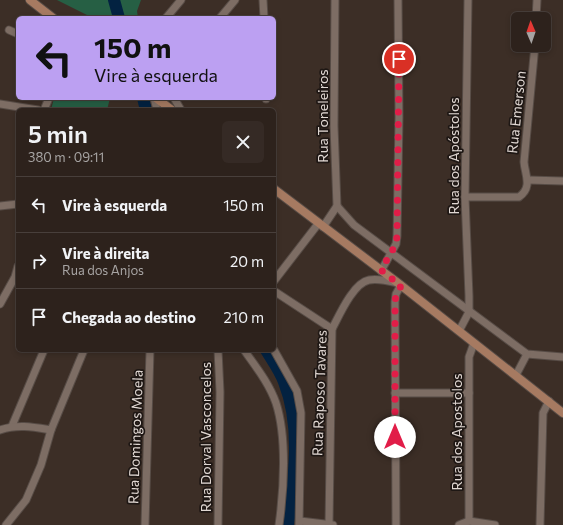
<!DOCTYPE html>
<html lang="pt">
<meta charset="utf-8">
<style>
:root{--surface:#2d221c;--page:#352a25;--text:#f1f3f6;--muted:#a7a4a3;--line:#483f3b}
body{margin:0;font-family:Commissioner,sans-serif;background:var(--page);color:var(--text);height:100vh;display:flex;flex-direction:column;font-size:15px;white-space:nowrap}
*{box-sizing:border-box;margin:0}
p{font-size:13px;color:var(--muted)}
.icon{flex:none;width:22px;height:22px;fill:none;stroke:currentColor;stroke-width:2;stroke-linecap:round;stroke-linejoin:round}
.map{position:relative;flex:1;overflow:hidden}
.panel{position:absolute;left:16px;top:108px;width:260px;height:244px;display:flex;flex-direction:column;background:var(--surface);border-radius:6px;box-shadow:0 2px 6px #0003,0 0 0 1px var(--line)}
.panel>*{flex:none}
.banner{position:absolute;left:16px;top:16px;width:260px;height:84px;border-radius:6px;box-shadow:0 2px 6px #0003,0 0 0 1px var(--line);background:#bca0f2;color:#111;overflow:hidden}
.needle{width:26px;rotate:358deg}
.tools{position:absolute;left:511px;top:12px;display:grid;gap:8px}
.tools a{display:grid;place-items:center;width:40px;height:40px;border-radius:6px;background:var(--surface);box-shadow:0 2px 6px #0003,0 0 0 1px var(--line);font-size:20px}
.pin{position:absolute;display:grid;place-items:center;width:34px;height:34px;color:#fff;margin:-17px;border:2px solid #fff;border-radius:50%;box-shadow:0 1px 4px #0007}
.me{position:absolute;width:44px;margin:-22px;rotate:0deg;stroke-linejoin:round;filter:drop-shadow(0 0 3px #0008)}
.turn{display:flex;align-items:center;gap:14px;height:84px;padding:0 12px;font-size:18px}
.turn .icon{width:52px;height:52px;stroke-width:2.5}
.turn b{display:block;font-size:28px;line-height:34px}
.round{display:grid;place-items:center;flex:none;width:42px;height:42px;border-radius:6px;background:var(--page)}
.summary{display:flex;align-items:center;justify-content:space-between;height:68px;padding:0 12px}
h1{font-size:24px;font-weight:600;line-height:30px}
ul{padding:0;list-style:none}
li{display:flex;align-items:center;gap:12px;height:56px;padding:0 12px;border-top:1px solid var(--line)}
li div{flex:1}
li b{display:block;font-size:15px}
li em{font-style:normal}
.map>svg:first-child{display:block}
</style>
<div class="map">
<svg width="563" height="525" viewBox="0 0 563 525">
<rect width="100%" height="100%" fill="#3c2e26"/>
<g fill="#265f44">
<polygon points="57,0 141,0 137,11 138,18 93,18"/>
<polygon points="54,98 110,98 107,110 51,110"/>
</g>
<g fill="none" stroke-linecap="round" stroke-linejoin="round">
<g stroke="#032241" stroke-width="12">
<polyline points="114,0 119,18"/>
<polyline points="143,98 146,110"/>
<path d="M266 350C272 360 280 371 284 382 302 427 294 479 288 525"/>
</g>
<defs>
<g id="minor">
<polyline points="263,0 264,18"/>
<polyline points="166,18 181,0"/>
<polyline points="220,18 235,0"/>
<polyline points="536,19 537,0"/>
<polyline points="9,30 18,34"/>
<polyline points="154,98 157,110"/>
<polyline points="174,98 181,110"/>
<polyline points="266,98 266,99"/>
<polyline points="0,104 38,110"/>
<polyline points="44,110 49,98"/>
<polyline points="528,180 563,181"/>
<path d="M465 197H519C533 187 525 175 524 162L535 45"/>
<polyline points="0,206 18,204"/>
<polyline points="337,206 354,225 527,354 563,357"/>
<polyline points="323,227 337,206 334,126 335,0"/>
<polyline points="381,271 396,244 397,236 399,117 398,0"/>
<polyline points="274,281 318,224"/>
<polyline points="274,291 332,329"/>
<polyline points="0,304 15,277 18,266"/>
<polyline points="459,331 469,312 469,296 465,197 468,0"/>
<path d="M244 350C256 367 269 383 276 403 287 437 284 489 279 525"/>
<polyline points="274,350 297,391 301,413 299,525"/>
<polyline points="516,375 527,354"/>
<polyline points="395,393 469,393"/>
<polyline points="12,426 44,350"/>
<path d="M0 430C18 424 33 427 51 430L84 350"/>
<polyline points="300,521 333,525"/>
<polyline points="469,521 469,357 474,343"/>
<polyline points="6,525 26,500 41,465 51,430"/>
<polyline points="145,525 150,350"/>
<polyline points="218,525 220,392 218,350"/>
<path d="M329 525 332 329C339 316 353 283 369 280 378 278 389 281 397 283"/>
<polyline points="396,525 395,302 396,294 401,285"/>
<polyline points="459,525 469,521 495,525"/>
<polyline points="540,525 543,413 549,401"/>
</g>
<g id="major">
<polyline points="30,0 53,18"/>
<polyline points="156,98 172,110"/>
<polyline points="274,189 398,283 563,413"/>
</g>
</defs>
<use href="#minor" stroke="#574c46" stroke-width="9"/>
<use href="#major" stroke="#574c46" stroke-width="10"/>
<use href="#minor" stroke="#7d6d64" stroke-width="7"/>
<use href="#major" stroke="#a67a61" stroke-width="8"/>
</g>
<g fill="none" stroke-linecap="round" stroke-linejoin="round">
<polyline stroke="#e11d48" stroke-width="7" stroke-dasharray="0 12.6" points="395,437 395,302 396,294 401,286 381,270 396,244 397,236 399,59"/>
</g>
<g text-anchor="middle" dominant-baseline="central" stroke-width="3.5" stroke-linejoin="round" paint-order="stroke">
<g font-size="14" fill="#e0d7d2" stroke="#1e1714">
<text transform="translate(516 112) rotate(-84)">Rua Emerson</text>
<text transform="translate(322 116) rotate(-90)">Rua Toneleiros</text>
<text transform="translate(453 156) rotate(-90)">Rua dos Apóstolos</text>
<text transform="translate(319 393) rotate(-88)">Rua Raposo Tavares</text>
<text transform="translate(456 432) rotate(-90)">Rua dos Apostolos</text>
<text transform="translate(135 437) rotate(-88)">Rua Domingos Moela</text>
<text transform="translate(205 437) rotate(-90)">Rua Dorval Vasconcelos</text>
</g>
</g>
</svg>
<div class="tools">
<a><svg class="needle" viewBox="-14 -14 28 28"><path d="M0-13l5 13h-10z" fill="#e53935"/><path d="M0 13l5-13h-10z" fill="#a7a4a3"/></svg></a>
</div>
<div class="pin" style="left:399px;top:59px;background:#d93025"><svg class="icon" aria-label="arrive" viewBox="0 0 24 24"><path d="M6 21V4h12l-3 4 3 4H6"/></svg></div>
<svg class="me" style="left:395px;top:437px" viewBox="-20 -20 40 40"><circle r="19" fill="#fff"/><path d="M0-13L10 11 0 6-10 11z" fill="#e11d48"/></svg>
<div class="banner">
<div class="turn"><svg class="icon" aria-label="left" viewBox="0 0 24 24"><path d="M17 20v-9H6M10 6l-5 5 5 5"/></svg><div><b>150 m</b>Vire à esquerda</div></div>
</div>
<section class="panel">
<div class="summary"><div><h1>5 min</h1><p>380 m · 09:11</p></div><a class="round"><svg class="icon" aria-label="close" viewBox="0 0 24 24"><path d="M6 6l12 12M18 6L6 18"/></svg></a></div>
<ul>
<li><svg class="icon" aria-label="left" viewBox="0 0 24 24"><path d="M17 20v-9H6M10 6l-5 5 5 5"/></svg><div><b>Vire à esquerda</b></div><em>150 m</em></li>
<li><svg class="icon" aria-label="right" viewBox="0 0 24 24"><path d="M7 20v-9h11M14 6l5 5-5 5"/></svg><div><b>Vire à direita</b><p>Rua dos Anjos</p></div><em>20 m</em></li>
<li><svg class="icon" aria-label="arrive" viewBox="0 0 24 24"><path d="M6 21V4h12l-3 4 3 4H6"/></svg><div><b>Chegada ao destino</b></div><em>210 m</em></li>
</ul>
</section>
</div>
